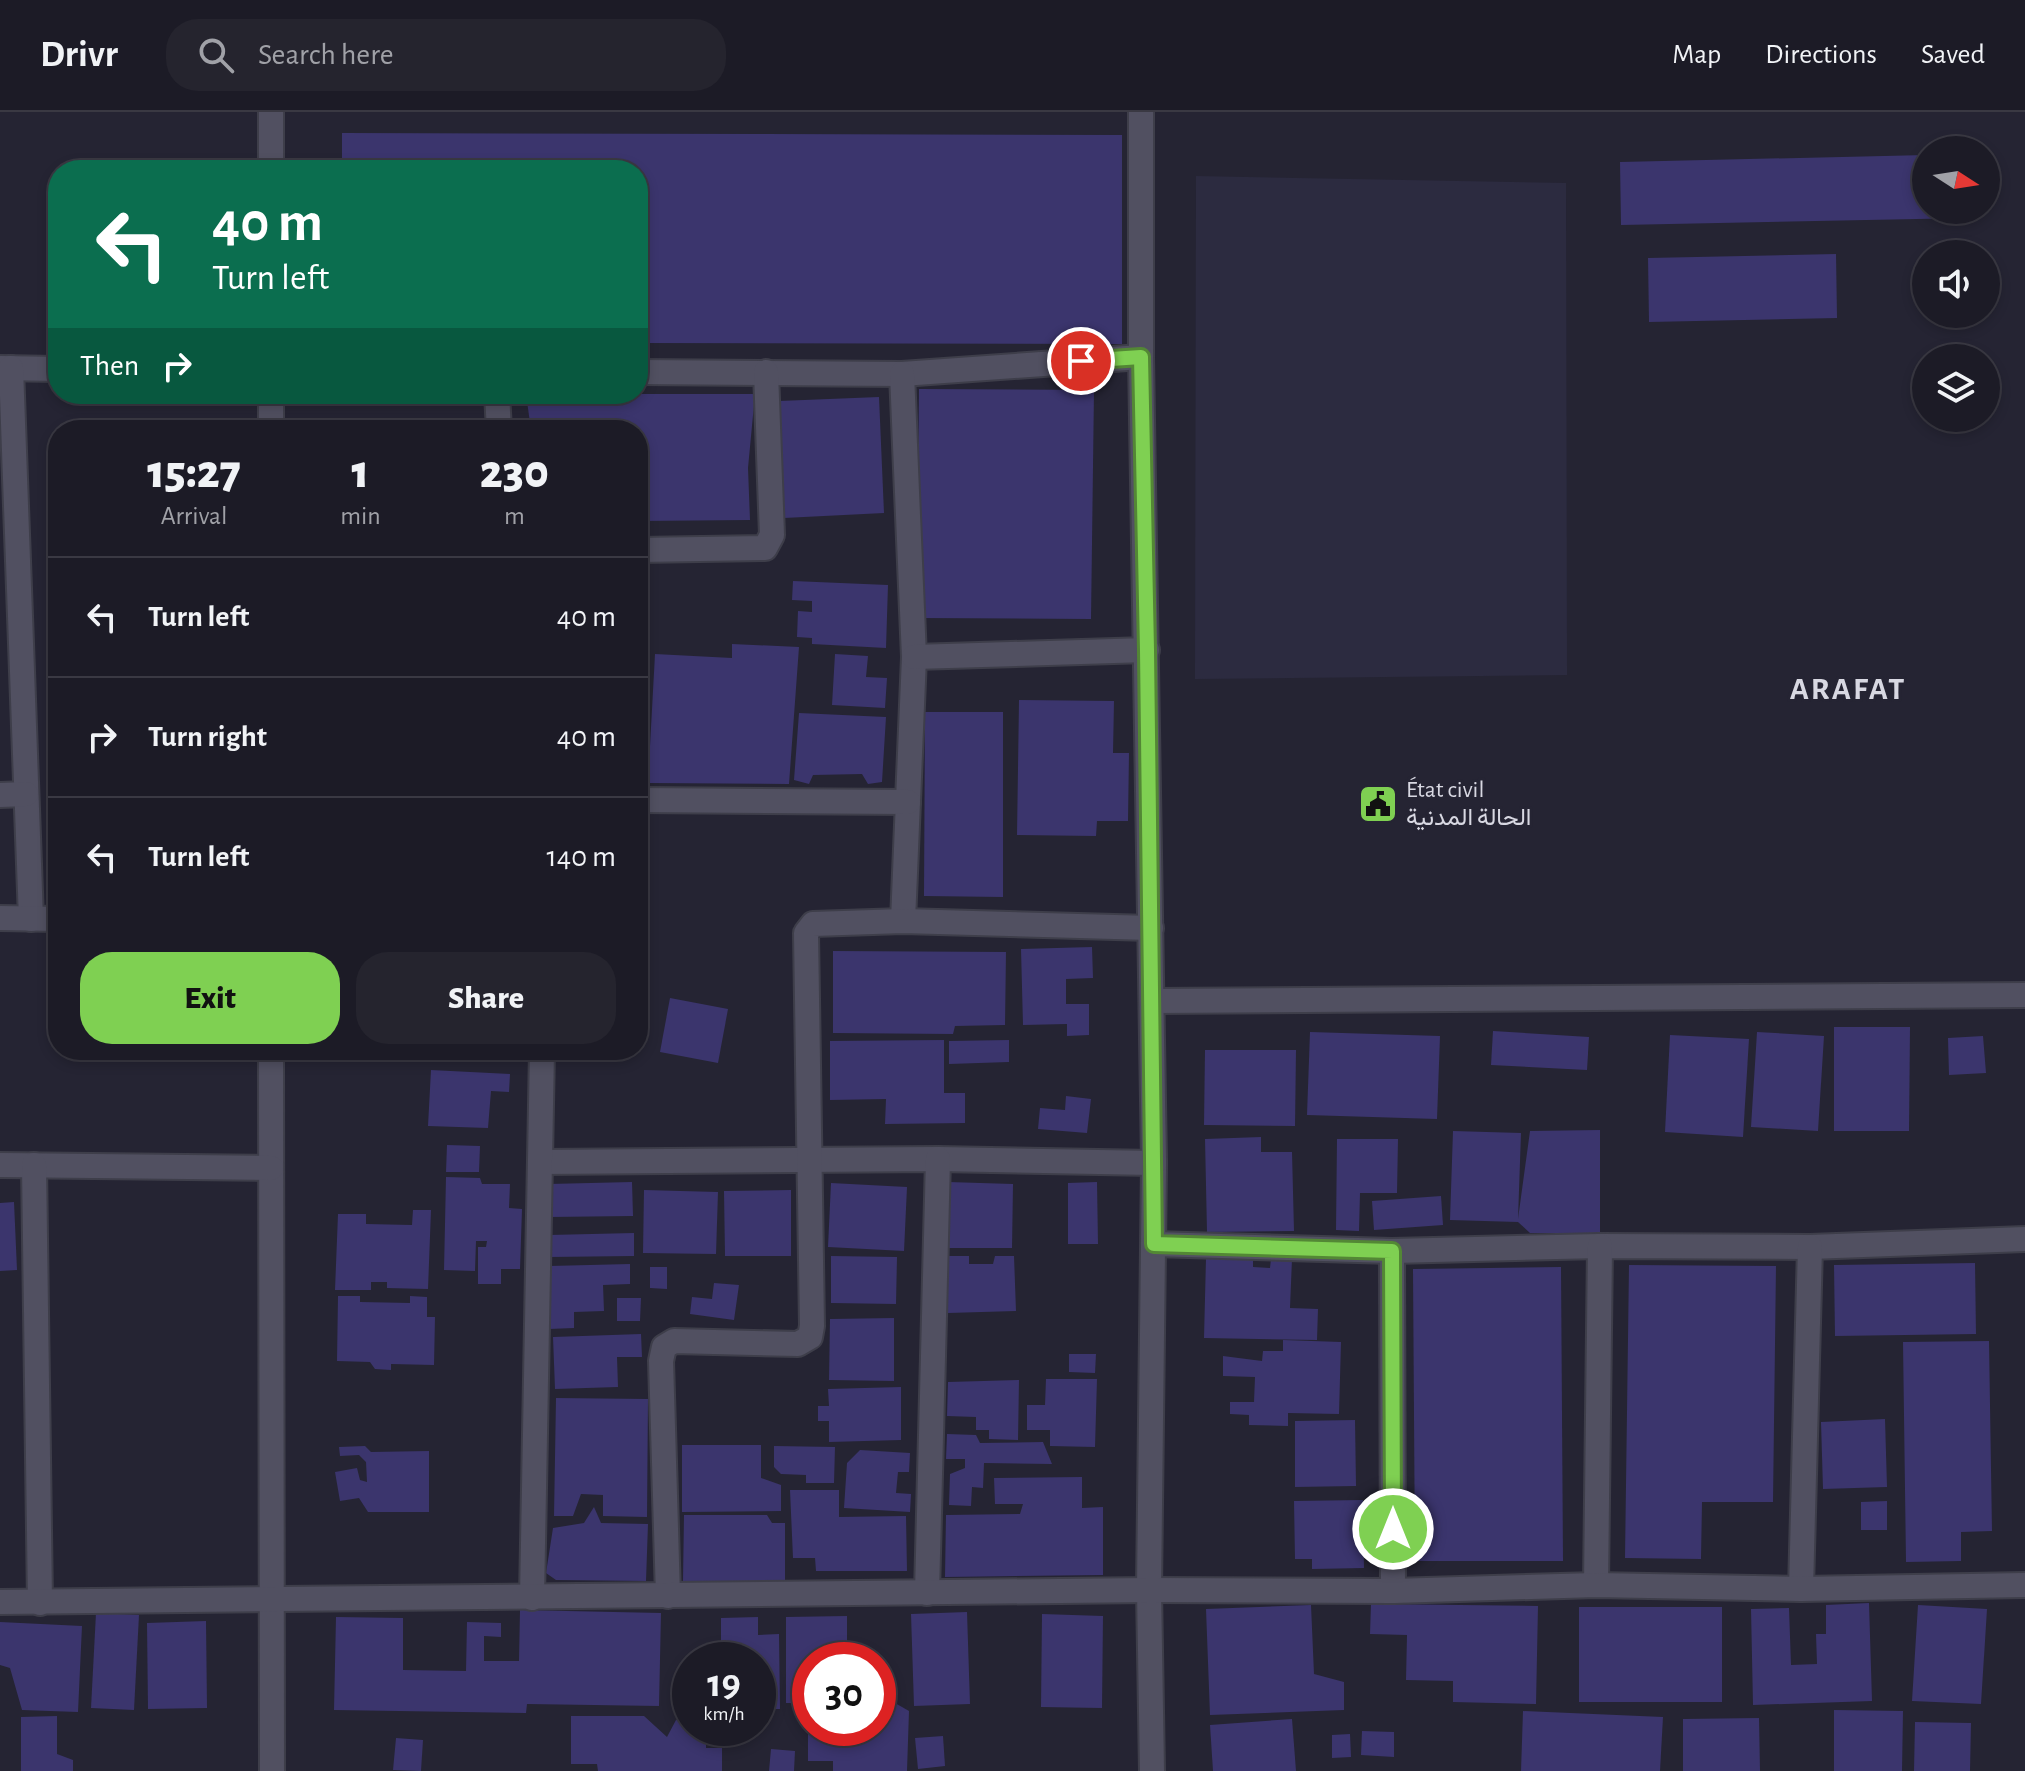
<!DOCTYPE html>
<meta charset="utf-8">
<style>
:root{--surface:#1c1b26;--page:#25242e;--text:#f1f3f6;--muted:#a0a1a7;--line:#3a3943;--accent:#7fd052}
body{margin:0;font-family:"Alegreya Sans",Vazirmatn,sans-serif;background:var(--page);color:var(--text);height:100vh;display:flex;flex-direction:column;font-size:30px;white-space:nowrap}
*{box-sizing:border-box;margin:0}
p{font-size:26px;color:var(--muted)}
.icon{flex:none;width:44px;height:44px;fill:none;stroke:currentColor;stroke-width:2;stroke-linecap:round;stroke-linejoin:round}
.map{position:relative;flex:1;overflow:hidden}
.drawer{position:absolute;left:48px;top:308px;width:600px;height:640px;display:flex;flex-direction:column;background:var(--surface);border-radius:32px;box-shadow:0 4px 12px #0003,0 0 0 2px var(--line)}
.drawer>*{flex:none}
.banner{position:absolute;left:48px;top:48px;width:600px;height:244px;border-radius:32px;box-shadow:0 4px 12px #0003,0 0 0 2px var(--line);background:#0b6e4f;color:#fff;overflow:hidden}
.needle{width:52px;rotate:102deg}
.controls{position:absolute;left:1912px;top:24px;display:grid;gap:16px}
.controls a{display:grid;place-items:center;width:88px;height:88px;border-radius:50%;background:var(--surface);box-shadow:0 4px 12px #0003,0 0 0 2px var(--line);font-size:40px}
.speed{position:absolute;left:672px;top:1530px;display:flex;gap:16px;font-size:40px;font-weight:700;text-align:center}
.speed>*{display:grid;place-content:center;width:104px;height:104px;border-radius:50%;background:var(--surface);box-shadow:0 4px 12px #0003,0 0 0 2px var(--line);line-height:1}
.speed small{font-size:20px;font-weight:400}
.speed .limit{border:12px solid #d22;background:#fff;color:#111}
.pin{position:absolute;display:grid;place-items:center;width:68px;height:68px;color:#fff;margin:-34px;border:4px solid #fff;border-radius:50%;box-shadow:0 2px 8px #0007}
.me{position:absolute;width:88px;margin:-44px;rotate:0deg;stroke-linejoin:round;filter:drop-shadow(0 0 6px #0008)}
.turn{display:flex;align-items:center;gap:28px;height:168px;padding:0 32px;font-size:36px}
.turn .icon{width:104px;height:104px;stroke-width:2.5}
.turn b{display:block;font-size:56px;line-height:68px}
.then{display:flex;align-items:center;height:76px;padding:0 32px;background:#0003;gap:16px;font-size:30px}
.eta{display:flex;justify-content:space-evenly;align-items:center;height:136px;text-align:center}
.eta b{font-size:48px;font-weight:800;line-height:56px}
.cta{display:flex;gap:16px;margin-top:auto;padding:16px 32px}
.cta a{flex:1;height:92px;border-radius:32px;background:var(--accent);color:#111;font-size:32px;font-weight:800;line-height:92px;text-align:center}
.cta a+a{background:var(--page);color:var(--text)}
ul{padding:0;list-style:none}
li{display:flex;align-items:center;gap:24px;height:120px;padding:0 32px;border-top:2px solid var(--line)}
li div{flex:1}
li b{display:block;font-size:30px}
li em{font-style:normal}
header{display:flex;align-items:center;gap:48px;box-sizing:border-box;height:112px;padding:0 40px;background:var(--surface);border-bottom:2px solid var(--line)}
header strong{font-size:38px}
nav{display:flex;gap:44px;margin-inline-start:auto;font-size:28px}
.search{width:560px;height:72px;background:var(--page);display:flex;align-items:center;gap:20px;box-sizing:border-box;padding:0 28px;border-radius:32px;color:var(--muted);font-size:30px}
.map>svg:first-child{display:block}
</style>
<header>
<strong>Drivr</strong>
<div class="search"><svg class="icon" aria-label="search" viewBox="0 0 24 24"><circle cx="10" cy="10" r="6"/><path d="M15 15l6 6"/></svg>Search here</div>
<nav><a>Map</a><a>Directions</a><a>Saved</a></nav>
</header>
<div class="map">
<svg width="2025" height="1659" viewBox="0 0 2025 1659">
<rect width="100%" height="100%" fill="#252433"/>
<polygon fill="#2c2b40" points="1196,64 1566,71 1567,563 1195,567"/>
<g fill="#3b356d">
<polygon points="342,21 1122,23 1122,232 638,231 638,58 342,58"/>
<polygon points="1926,43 1926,98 1968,98 1968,106 1621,113 1620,50"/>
<polygon points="1836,142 1837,206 1649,210 1648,146"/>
<polygon points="919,277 1094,278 1091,507 917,506"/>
<polygon points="526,282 755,282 748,356 750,408 638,409 638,318 531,318"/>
<polygon points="879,285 884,401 784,406 779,289"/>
<polygon points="793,469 888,473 886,536 812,532 812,526 797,525 798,499 812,500 812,489 792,488"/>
<polygon points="732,532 799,535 789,672 648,671 655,542 732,546"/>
<polygon points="835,542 868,544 866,565 887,566 885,596 832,593"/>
<polygon points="1019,588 1114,589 1113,641 1129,641 1128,709 1097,709 1096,724 1017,723"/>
<polygon points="925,600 1003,600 1003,785 924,784"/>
<polygon points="799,601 886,605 882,670 868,672 862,662 813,663 809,672 794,668"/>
<polygon points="1092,835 1093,866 1066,867 1066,892 1089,892 1089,923 1067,924 1067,912 1023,913 1021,837"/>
<polygon points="833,839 1006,840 1005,913 955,914 953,922 833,921"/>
<polygon points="670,886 728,897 718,951 660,940"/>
<polygon points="1834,915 1910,915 1909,1019 1834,1019"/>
<polygon points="1493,919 1589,925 1587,958 1491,953"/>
<polygon points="1310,920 1440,924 1437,1007 1307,1003"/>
<polygon points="1757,920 1824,924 1818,1019 1751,1015"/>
<polygon points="1670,923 1749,927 1743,1025 1665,1020"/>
<polygon points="1983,924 1986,961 1949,963 1948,926"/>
<polygon points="944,928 944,981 965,981 965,1011 885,1012 886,987 830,988 830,929"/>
<polygon points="1009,928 1009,950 949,952 949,929"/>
<polygon points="1205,938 1296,938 1295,1014 1204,1013"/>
<polygon points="431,958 510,962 509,980 491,979 488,1016 428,1014"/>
<polygon points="1066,984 1091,987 1087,1021 1038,1017 1040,996 1065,998"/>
<polygon points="1600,1018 1600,1121 1530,1121 1518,1110 1450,1108 1453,1019 1521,1021 1518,1107 1530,1019"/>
<polygon points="1261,1025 1261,1040 1292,1040 1294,1119 1207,1120 1205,1027"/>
<polygon points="1337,1027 1398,1027 1397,1081 1360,1081 1359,1119 1336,1118"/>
<polygon points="447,1033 480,1034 479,1060 446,1060"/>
<polygon points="446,1065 480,1066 482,1072 510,1072 509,1096 522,1097 520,1157 501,1157 501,1172 478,1172 478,1135 486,1135 487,1129 476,1129 475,1159 444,1158"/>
<polygon points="632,1070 633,1104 549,1105 549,1072"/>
<polygon points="948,1070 1013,1072 1012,1136 946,1136"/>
<polygon points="1097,1070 1098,1132 1068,1132 1068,1071"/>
<polygon points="831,1071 907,1075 904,1139 828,1135"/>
<polygon points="644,1078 718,1080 716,1142 643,1141"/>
<polygon points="791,1078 791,1144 725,1144 724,1079"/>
<polygon points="1441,1084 1443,1113 1374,1118 1372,1089"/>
<polygon points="14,1090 17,1158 0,1159 0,1091"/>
<polygon points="413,1098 431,1098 428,1177 387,1176 387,1170 371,1170 371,1178 335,1178 338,1102 366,1102 366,1112 412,1113"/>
<polygon points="634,1121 634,1144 549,1145 549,1123"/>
<polygon points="831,1144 897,1145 896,1192 831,1191"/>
<polygon points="946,1144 969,1144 969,1152 993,1152 995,1144 1014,1144 1016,1199 948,1201"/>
<polygon points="1206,1146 1253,1147 1253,1155 1270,1156 1271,1147 1292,1147 1290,1196 1318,1197 1317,1228 1204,1226"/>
<polygon points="1975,1151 1976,1222 1835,1224 1834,1153"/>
<polygon points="630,1152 630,1172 603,1173 604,1199 574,1200 574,1216 549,1217 549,1154"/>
<polygon points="1629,1153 1776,1154 1773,1390 1702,1390 1701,1447 1625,1446"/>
<polygon points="650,1155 667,1155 667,1177 650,1176"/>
<polygon points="1561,1155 1563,1449 1415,1449 1413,1157"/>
<polygon points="714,1171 739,1173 734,1208 690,1202 692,1185 712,1187"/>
<polygon points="338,1184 360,1184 360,1190 410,1191 410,1184 427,1185 427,1205 435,1205 434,1253 391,1252 391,1258 375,1257 370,1250 337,1249"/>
<polygon points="617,1186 641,1186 640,1209 617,1209"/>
<polygon points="894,1206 894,1269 829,1268 830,1207"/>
<polygon points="641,1222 642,1245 617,1245 618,1275 555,1277 553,1225"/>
<polygon points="1283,1228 1341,1230 1339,1302 1288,1301 1288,1314 1249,1313 1249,1303 1230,1302 1230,1290 1254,1290 1255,1265 1223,1264 1223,1244 1262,1249 1263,1239 1283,1239"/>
<polygon points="1989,1229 1992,1419 1961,1420 1961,1449 1906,1450 1903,1230"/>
<polygon points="1069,1242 1096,1242 1095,1261 1069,1260"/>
<polygon points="1046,1267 1097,1267 1095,1335 1050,1334 1050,1318 1027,1318 1027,1293 1045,1293"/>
<polygon points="1019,1268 1018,1328 989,1327 989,1318 976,1318 976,1305 947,1304 948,1270"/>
<polygon points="901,1275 901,1328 829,1330 829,1309 818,1309 818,1294 829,1294 828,1277"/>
<polygon points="556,1286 648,1287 647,1405 603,1404 603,1383 581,1382 573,1404 554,1404"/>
<polygon points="1885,1307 1887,1375 1823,1377 1821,1310"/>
<polygon points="1355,1308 1356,1374 1295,1375 1295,1309"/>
<polygon points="947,1322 976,1323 980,1331 1043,1330 1052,1352 984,1351 983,1376 972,1375 971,1394 949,1393 950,1362 965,1356 965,1347 946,1347"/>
<polygon points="682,1333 761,1333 761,1366 781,1373 781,1399 682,1400"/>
<polygon points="365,1334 371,1340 429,1339 429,1400 368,1400 359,1386 340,1389 335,1360 357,1356 360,1368 367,1370 366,1350 359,1343 340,1344 339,1335"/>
<polygon points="774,1334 835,1335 834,1371 806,1371 806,1363 781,1362 774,1355"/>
<polygon points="860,1338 910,1341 909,1360 898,1360 896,1381 911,1382 910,1400 844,1396 847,1351"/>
<polygon points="1082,1365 1082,1396 1103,1395 1103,1463 945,1465 946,1403 1020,1402 1023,1392 995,1392 994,1366"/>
<polygon points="790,1378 839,1378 839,1405 906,1404 907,1459 816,1459 815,1446 793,1446"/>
<polygon points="1363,1388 1364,1456 1312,1457 1312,1447 1295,1447 1294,1389"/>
<polygon points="1887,1389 1887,1418 1861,1418 1861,1390"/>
<polygon points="594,1395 601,1411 648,1412 646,1469 556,1468 546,1461 553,1416 584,1411"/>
<polygon points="684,1403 767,1403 772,1411 785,1411 785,1469 683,1469"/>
<polygon points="1869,1491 1872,1589 1753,1593 1751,1497 1789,1496 1791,1553 1817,1552 1816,1522 1826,1522 1826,1493"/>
<polygon points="1371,1492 1538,1494 1536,1592 1453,1590 1453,1569 1406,1568 1407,1523 1370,1522"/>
<polygon points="1311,1493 1314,1562 1344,1570 1344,1598 1210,1603 1206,1497"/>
<polygon points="1918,1493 1987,1497 1981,1592 1912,1589"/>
<rect x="1579" y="1495" width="143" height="95"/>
<polygon points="520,1498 661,1501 659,1594 527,1592 526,1601 334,1598 336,1505 403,1506 403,1558 466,1559 467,1510 501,1511 501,1525 484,1524 484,1549 519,1549"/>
<polygon points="967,1500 970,1592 914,1594 911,1502"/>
<polygon points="96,1501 139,1503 134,1598 91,1596"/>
<polygon points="1042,1502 1103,1504 1102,1596 1041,1595"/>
<polygon points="847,1504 847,1548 810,1548 810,1591 786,1591 786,1505"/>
<polygon points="758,1505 758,1523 779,1522 780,1597 758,1597 758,1548 721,1548 721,1506"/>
<polygon points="206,1509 207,1596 148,1597 147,1511"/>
<polygon points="0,1510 82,1514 78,1600 22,1598 10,1556 0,1553"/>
<polygon points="878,1591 895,1591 909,1599 907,1659 833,1659 833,1649 808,1649 808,1616 878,1616"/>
<polygon points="1834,1598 1903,1599 1902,1659 1834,1659"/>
<polygon points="1523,1599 1663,1605 1660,1659 1521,1659"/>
<polygon points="57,1604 57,1642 73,1648 73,1659 21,1659 21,1605"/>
<polygon points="571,1604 644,1604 667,1625 676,1608 690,1609 690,1616 706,1616 706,1636 722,1636 722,1659 598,1659 597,1652 571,1652"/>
<polygon points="1759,1606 1760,1659 1683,1659 1683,1607"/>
<polygon points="1292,1607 1296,1659 1213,1659 1210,1613"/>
<polygon points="1915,1610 1971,1611 1970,1659 1914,1659"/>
<polygon points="1362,1619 1394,1620 1394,1645 1361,1643"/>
<polygon points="1350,1622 1351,1645 1332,1646 1332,1623"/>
<polygon points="943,1624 945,1654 918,1657 915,1626"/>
<polygon points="396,1626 423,1628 421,1659 393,1658"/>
<polygon points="771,1637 795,1639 794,1659 769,1659"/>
</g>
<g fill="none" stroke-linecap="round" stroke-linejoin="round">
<defs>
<g id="street">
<polyline points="271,0 271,58"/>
<polyline points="1141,0 1141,245 1154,1051 1149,1478 1152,1659"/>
<polyline points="0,256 58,257"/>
<polyline points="11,256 31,807"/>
<polyline points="638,260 902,262 1141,245"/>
<polyline points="902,262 914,545 903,809"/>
<polyline points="497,282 499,318"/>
<polyline points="271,318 271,282"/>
<polyline points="638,438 765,436 772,423 766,260"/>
<polyline points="914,545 1147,538"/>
<polyline points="0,683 26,682"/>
<polyline points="638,688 908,690"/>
<polyline points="0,806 58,807"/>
<polyline points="1152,889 2025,883"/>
<polyline points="271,938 272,1659"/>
<polyline points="540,1050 938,1047 1154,1051"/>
<polyline points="0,1053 271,1056"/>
<polyline points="34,1053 40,1491"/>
<polyline points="1154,1132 1392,1139 1600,1134 1810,1135 2025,1127"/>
<polyline points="1392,1139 1393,1479"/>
<polyline points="1596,1473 1600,1134"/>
<polyline points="1801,1477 1810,1135"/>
<polyline points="927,1481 938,1047"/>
<polyline points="668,1484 661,1249 664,1235 674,1229 798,1232 810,1225 812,1214 806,821 813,812 903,809 1151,816"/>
<polyline points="532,1486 542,938"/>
<polyline points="0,1490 1149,1478 1393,1479 1596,1473 1801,1477 2025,1473"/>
</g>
</defs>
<use href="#street" stroke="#3e3e4a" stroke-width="28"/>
<use href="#street" stroke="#515061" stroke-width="24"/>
</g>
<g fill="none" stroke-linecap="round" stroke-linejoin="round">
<defs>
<polyline id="route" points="1081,249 1141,245 1147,538 1154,1132 1392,1139 1393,1417"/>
</defs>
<use href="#route" stroke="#538735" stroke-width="20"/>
<use href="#route" stroke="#7fd052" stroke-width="14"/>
</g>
<defs>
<symbol id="civic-square" viewBox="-11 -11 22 22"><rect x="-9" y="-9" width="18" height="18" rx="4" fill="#7fd052" stroke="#252433"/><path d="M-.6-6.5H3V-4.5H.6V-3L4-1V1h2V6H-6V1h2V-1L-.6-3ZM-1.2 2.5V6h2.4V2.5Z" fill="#111"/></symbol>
</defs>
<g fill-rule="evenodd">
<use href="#civic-square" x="1356" y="670" width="44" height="44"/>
</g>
<g text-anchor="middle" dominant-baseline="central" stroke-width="6" stroke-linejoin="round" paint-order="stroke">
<g font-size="24" fill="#d8d8e2" stroke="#252433" text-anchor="start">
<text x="1406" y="678">État civil<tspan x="1406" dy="28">الحالة المدنية</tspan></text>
</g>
<g font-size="32" font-weight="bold" letter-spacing="2" fill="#d8d8e2" stroke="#252433">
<text x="1848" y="577">ARAFAT</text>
</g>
</g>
</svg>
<div class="controls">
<a><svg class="needle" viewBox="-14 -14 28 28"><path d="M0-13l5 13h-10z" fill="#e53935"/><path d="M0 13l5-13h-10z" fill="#a0a1a7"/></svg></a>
<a><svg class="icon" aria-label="sound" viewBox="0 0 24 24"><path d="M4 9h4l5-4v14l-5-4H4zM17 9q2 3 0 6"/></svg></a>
<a><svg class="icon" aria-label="layers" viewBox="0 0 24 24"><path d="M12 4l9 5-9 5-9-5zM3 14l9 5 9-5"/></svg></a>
</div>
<div class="speed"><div>19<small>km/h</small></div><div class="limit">30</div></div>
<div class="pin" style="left:1081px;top:249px;background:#d93025"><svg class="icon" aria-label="arrive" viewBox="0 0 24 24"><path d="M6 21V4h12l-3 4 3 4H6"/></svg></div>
<svg class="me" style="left:1393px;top:1417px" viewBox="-20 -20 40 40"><circle r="17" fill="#7fd052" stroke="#fff" stroke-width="3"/><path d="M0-11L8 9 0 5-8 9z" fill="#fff"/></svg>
<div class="banner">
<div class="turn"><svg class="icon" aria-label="left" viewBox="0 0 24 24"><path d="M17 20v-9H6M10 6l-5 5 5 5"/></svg><div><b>40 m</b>Turn left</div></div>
<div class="then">Then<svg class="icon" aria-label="right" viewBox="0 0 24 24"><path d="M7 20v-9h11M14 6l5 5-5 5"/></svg></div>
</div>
<section class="drawer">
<div class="eta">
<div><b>15:27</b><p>Arrival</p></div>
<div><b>1</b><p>min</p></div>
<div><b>230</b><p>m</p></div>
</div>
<ul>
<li><svg class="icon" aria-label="left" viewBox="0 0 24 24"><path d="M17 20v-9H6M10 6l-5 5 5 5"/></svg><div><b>Turn left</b></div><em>40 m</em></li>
<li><svg class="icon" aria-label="right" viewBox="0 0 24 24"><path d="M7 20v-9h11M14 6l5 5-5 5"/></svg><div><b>Turn right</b></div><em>40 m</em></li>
<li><svg class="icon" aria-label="left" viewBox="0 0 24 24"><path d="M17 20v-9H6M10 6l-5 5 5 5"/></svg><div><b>Turn left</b></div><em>140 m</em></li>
</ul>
<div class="cta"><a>Exit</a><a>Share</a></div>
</section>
</div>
